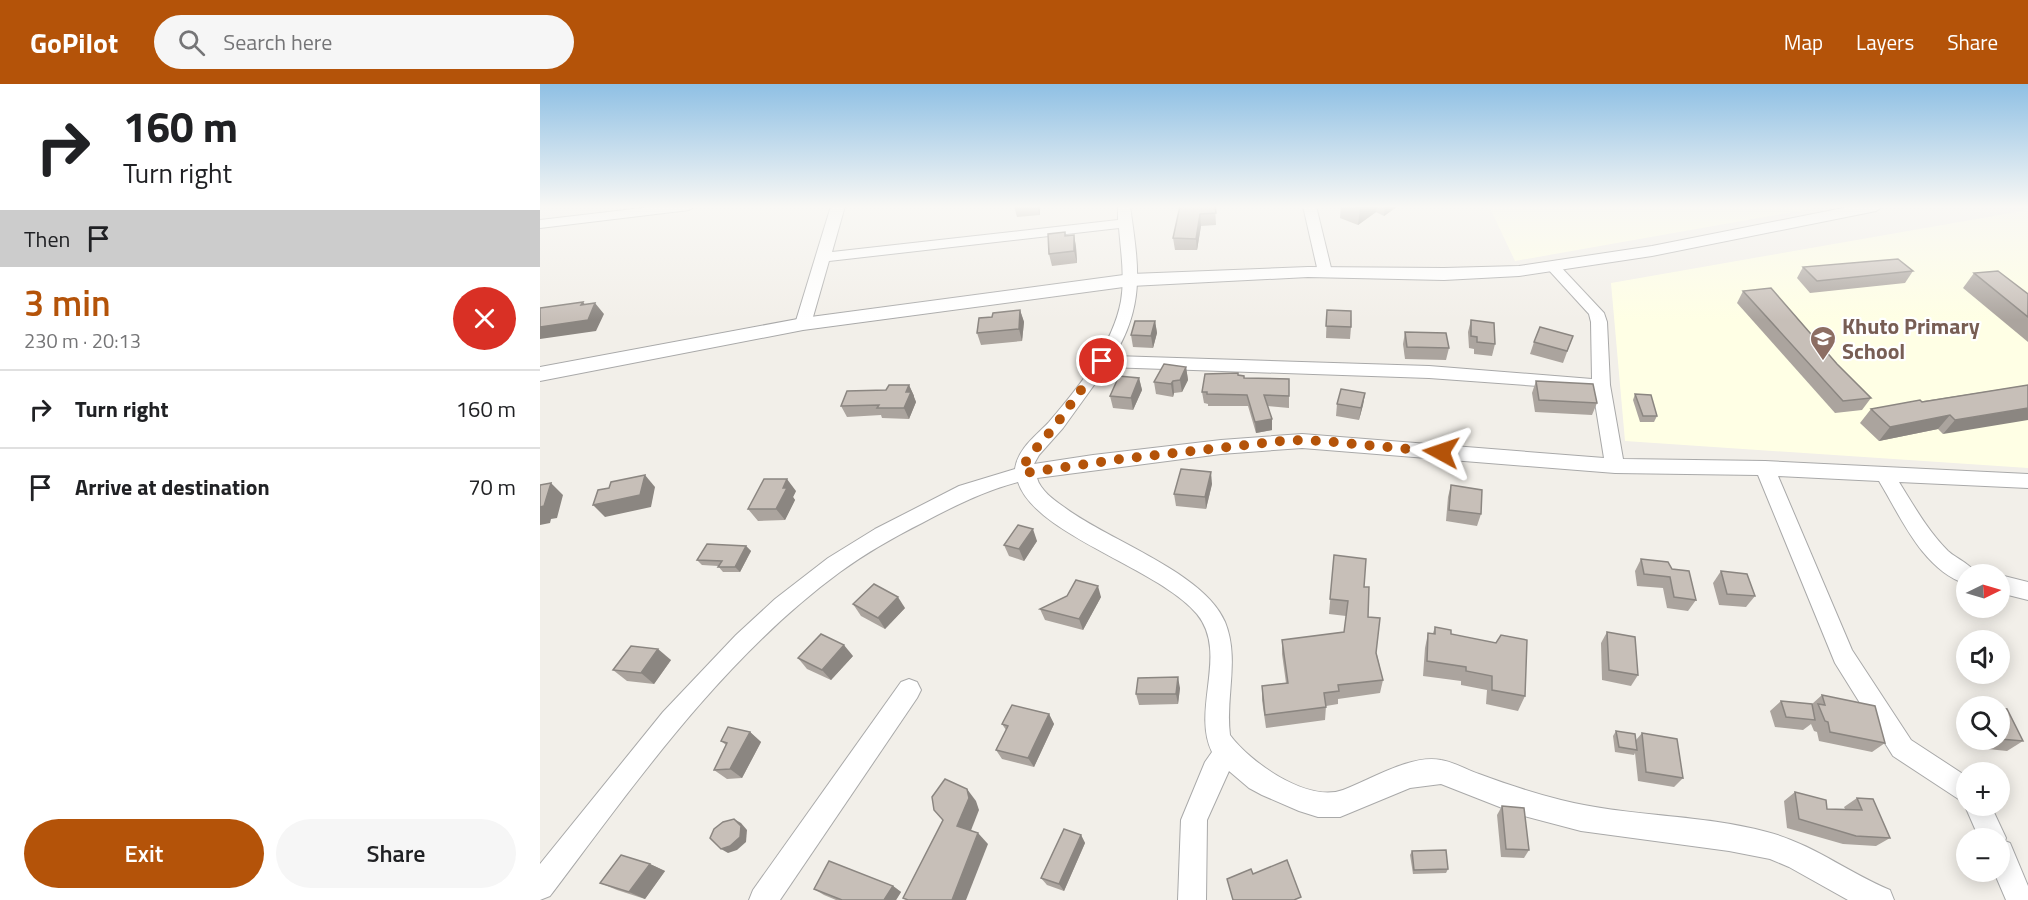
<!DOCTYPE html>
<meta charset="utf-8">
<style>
:root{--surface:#fff;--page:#f6f6f6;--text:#202124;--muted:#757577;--line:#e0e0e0;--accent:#b45309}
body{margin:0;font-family:"Titillium Web",sans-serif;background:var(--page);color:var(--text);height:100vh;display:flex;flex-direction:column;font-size:22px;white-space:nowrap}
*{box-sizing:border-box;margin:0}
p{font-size:20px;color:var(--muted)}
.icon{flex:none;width:33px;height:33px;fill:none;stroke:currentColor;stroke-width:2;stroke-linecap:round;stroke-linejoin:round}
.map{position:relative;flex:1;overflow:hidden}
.drawer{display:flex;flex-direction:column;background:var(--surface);width:540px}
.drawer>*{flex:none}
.top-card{background:#fff;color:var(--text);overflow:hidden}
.needle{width:39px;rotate:85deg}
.fabs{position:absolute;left:1416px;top:480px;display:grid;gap:12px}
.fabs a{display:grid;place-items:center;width:54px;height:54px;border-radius:50%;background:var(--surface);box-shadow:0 3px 15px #0003;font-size:30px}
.pin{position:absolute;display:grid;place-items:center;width:51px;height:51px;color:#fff;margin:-26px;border:3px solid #fff;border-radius:50%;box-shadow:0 2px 6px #0007}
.me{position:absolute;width:66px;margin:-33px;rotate:275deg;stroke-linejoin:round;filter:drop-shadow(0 0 4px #0008)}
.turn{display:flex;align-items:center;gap:21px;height:126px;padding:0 24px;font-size:27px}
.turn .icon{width:78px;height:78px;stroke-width:2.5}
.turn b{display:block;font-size:42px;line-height:51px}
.then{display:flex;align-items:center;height:57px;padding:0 24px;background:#0003;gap:12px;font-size:22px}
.round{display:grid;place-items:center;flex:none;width:63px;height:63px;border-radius:32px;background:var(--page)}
.head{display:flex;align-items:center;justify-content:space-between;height:102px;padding:0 24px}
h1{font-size:36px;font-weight:600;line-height:45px;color:var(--accent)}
.primary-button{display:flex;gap:12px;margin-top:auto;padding:12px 24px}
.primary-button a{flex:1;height:69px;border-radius:36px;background:var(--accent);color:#fff;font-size:24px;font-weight:600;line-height:69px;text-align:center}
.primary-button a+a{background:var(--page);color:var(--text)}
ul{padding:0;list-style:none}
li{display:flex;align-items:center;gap:18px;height:78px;padding:0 24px;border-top:2px solid var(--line)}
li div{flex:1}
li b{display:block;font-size:22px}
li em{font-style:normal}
header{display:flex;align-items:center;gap:36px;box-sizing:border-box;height:84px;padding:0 30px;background:var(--accent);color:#fff}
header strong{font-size:28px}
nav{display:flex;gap:33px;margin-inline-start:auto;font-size:21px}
.search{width:420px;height:54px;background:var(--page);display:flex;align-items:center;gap:15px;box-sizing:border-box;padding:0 21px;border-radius:33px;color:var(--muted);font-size:22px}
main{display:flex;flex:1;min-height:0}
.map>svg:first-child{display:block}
</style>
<header>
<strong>GoPilot</strong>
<div class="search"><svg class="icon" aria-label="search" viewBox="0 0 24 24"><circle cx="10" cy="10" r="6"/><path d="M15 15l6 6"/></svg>Search here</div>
<nav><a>Map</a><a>Layers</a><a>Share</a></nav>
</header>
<main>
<section class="drawer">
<div class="top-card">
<div class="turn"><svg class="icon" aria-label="right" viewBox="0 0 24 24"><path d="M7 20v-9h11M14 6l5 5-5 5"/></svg><div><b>160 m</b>Turn right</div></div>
<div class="then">Then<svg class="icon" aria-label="arrive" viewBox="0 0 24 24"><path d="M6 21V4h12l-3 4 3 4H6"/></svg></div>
</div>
<div class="head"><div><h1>3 min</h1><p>230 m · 20:13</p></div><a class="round" style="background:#d93025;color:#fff"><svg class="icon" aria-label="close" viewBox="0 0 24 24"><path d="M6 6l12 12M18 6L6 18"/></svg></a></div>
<ul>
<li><svg class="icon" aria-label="right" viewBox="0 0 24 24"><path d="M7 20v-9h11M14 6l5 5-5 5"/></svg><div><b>Turn right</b></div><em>160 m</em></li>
<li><svg class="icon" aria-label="arrive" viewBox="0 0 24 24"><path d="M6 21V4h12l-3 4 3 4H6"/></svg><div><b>Arrive at destination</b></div><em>70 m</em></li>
</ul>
<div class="primary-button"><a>Exit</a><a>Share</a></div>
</section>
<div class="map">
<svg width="1488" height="816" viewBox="0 0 1488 816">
<rect width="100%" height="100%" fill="#f2efe9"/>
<g fill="#ffffe5">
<polygon points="949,122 1287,122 975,177"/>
<polygon points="1488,126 1488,384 1085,357 1071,199"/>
</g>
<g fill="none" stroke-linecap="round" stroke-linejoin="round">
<defs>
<g id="minor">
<polygon points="119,122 156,122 149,126 0,144 0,136"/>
<path d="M291 122H305L292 168 578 136V122H590C598 180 606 219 574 272L889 282 1052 295 1051 238 1049 230 1006 183 1013 179 1018 180 1064 229 1067 238 1070 301 1083 375 1225 377 1488 390V404L1359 398C1374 422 1388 447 1408 467 1417 475 1431 480 1436 490H1426V500C1382 485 1361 433 1339 397L1238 392 1312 566 1371 656 1426 692V722H1451L1466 754 1465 757 1470 759 1488 802V816H1466L1454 788H1460V754H1439L1425 722 1426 720 1353 672 1295 579 1218 391 1075 389 762 364 681 370 497 394C500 406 514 416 524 423 569 457 664 488 685 538 700 575 685 613 690 651 710 678 767 719 803 706 830 696 871 670 901 676 914 678 927 686 939 690 966 700 993 709 1021 716 1089 733 1160 730 1227 748 1271 759 1309 789 1350 806L1354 816H1308L1249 783 1230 775 1189 767 1041 747 980 731 901 700 870 704 800 733H778L759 727 722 711 709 704 689 687 667 736 666 816H638L641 736 665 678 672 668C651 625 689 569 657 530 619 484 495 451 478 398 444 407 414 422 382 439 354 453 326 469 300 488 183 574 97 697 10 812L0 816V780L123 628 196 551 235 515 288 474 335 445 419 402 475 385C478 364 496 352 509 338 538 304 573 261 581 217 585 193 581 168 579 144L289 177 271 240 263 245 257 243 255 240ZM567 283 889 294 1053 306 1064 374 762 350 681 356 553 371 494 380 499 371 523 344Z"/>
<polygon points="763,122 776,122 792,188 790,191 780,191 778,188"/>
<polygon points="1460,491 1488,498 1488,516 1460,509"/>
<polygon points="369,595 377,598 381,606 377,614 240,816 209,816 213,806 361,598"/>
</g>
<polygon id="tertiary" points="1313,122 1344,122 1336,127 1112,172 979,192 904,196 768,193 591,202 263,246 0,297 0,283 263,234 591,190 768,183 904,184 979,182 1112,162"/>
</defs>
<use href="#minor" stroke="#a9a9a9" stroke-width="2"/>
<use href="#tertiary" stroke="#a9a9a9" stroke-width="2"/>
<use href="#minor" fill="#fff" fill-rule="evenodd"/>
<use href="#tertiary" fill="#fff" fill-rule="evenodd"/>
</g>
<g fill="#aba49e">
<polygon points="474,122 500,122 500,131 477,133"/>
<polygon points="640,122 675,122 676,141 661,142 657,166 635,166 633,154"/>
<polygon points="801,122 858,122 844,132 836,128 818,141 800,134"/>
<polygon points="525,148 526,152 534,151 536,163 537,179 512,182 509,170"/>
<polygon points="1263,183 1373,187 1365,199 1270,209 1257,194"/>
<polygon points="1434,189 1488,210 1488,258 1423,204"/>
<polygon points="1203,207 1297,280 1331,314 1322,326 1295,329 1197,219"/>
<polygon points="480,226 484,238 482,257 441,261 437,249 452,233"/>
<polygon points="787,226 811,243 810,255 786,254"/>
<polygon points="931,236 955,260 952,272 934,270 934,265 929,264 928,248"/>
<polygon points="615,237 617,249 613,264 593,263 591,251"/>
<polygon points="865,248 909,264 906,276 865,275 863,260"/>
<polygon points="1033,252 1023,279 990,270 994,258"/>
<polygon points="646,283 648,296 642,308 634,309 633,313 616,310 614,298"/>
<polygon points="698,291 705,294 749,295 749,324 728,322 732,335 732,346 716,349 708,322 668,322 668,320 664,319 662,308"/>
<polygon points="599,294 602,306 593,326 573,324 570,312"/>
<polygon points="996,297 1057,319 1052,331 995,328 992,309"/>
<polygon points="369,301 374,312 374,313 376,318 369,335 342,334 341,331 307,333 301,322 346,306"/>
<polygon points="1488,301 1403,350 1398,345 1339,357 1320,339 1331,325"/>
<polygon points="825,309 823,321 819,336 796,332 797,320"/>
<polygon points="1095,310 1117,332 1114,338 1100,338 1093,316"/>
<polygon points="672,400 666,425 636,422 634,410"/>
<polygon points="911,401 941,430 937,442 906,437 908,413"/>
<polygon points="256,407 253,413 255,416 245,436 218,437 208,425"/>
<polygon points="497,457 484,477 469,472 464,461"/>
<polygon points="206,462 211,467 200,488 183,488 178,482 162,481 157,476"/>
<polygon points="794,471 824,503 828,533 843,596 840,609 798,615 798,620 786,622 785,636 726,644 722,616 722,602 746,599 742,570 742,556 804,548 806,532 789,530"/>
<polygon points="1101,475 1132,485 1156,516 1148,527 1127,524 1123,504 1097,502 1095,487"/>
<polygon points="1181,487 1215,512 1206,523 1179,521 1173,499"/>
<polygon points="527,512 561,513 543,546 505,536 500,525"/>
<polygon points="313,520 365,524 345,545 321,532"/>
<polygon points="895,543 911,550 985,612 978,627 946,620 947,606 921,601 921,597 883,592 885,564 888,549 893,549"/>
<polygon points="1067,548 1098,591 1091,602 1062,596 1061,559"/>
<polygon points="313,572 291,596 267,585 258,574"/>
<polygon points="131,576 114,600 87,597 73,586"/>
<polygon points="640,604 638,620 599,621 596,610"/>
<polygon points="1282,611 1345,659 1332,668 1279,657 1277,648 1274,647 1271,640 1263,646 1235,643 1230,627 1241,617 1272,620"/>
<polygon points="1460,624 1483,657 1467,667 1438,664 1434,656 1460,656"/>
<polygon points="1426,625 1426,648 1425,648 1418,631"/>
<polygon points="509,630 514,640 494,683 462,675 456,666 466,646 462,640"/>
<polygon points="1076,647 1096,656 1102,649 1143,694 1134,703 1098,697 1095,669 1094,671 1075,668 1073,652"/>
<polygon points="210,648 221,658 202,694 187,695 174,686 186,661 181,657"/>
<polygon points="1255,708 1287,725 1305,725 1304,723 1317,714 1350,754 1336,762 1303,760 1247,744 1244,717"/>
<polygon points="962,722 989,766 984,774 961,773 957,731"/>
<polygon points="541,751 545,759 524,807 507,801 501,794"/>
<polygon points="872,767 908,785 906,789 873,790 870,771"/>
<polygon points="110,780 125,787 105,815 77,806 60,799"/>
<polygon points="353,802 361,808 356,816 296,816 284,811 274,805"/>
</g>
<g fill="#8b8681">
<polygon points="497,122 500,122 500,131"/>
<polygon points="823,122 837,122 836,128 818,141 820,124"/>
<polygon points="845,122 858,122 844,132"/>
<polygon points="660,130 661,142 657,166 656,155"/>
<polygon points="534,151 536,163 537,179 534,167"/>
<polygon points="43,218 51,228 55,219 64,230 56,247 0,255 0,243 41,221"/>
<polygon points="480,226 484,238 482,257 479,245"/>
<polygon points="615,237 617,249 613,264 611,252"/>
<polygon points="646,283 648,296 642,308 640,296"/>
<polygon points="599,294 602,306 593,326 591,314"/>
<polygon points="633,297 634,309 633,313 631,300"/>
<polygon points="369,301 374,312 374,313 376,318 369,335 364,324 366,308"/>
<polygon points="825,309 823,321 819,336 821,324"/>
<polygon points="1488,324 1488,336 1403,350 1415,336"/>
<polygon points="1410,331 1398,345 1339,357 1350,343"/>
<polygon points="732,335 732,346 716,349 715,338"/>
<polygon points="671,388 672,400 666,425 665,413"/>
<polygon points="105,391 115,403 111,423 65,433 53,421"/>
<polygon points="247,395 256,407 253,413 255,416 245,436 236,425 243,404"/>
<polygon points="11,399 23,411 17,434 11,435 10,439 0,441 0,423"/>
<polygon points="493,445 497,457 484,477 479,465"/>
<polygon points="206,462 211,467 200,488 195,483"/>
<polygon points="558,502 561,513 543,546 539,535"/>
<polygon points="358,513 365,524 345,545 338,534"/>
<polygon points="304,561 313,572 291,596 282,586"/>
<polygon points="118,565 131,576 114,600 101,589"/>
<polygon points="638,593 640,604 638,620 636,610"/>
<polygon points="509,630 514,640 494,683 488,674"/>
<polygon points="210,648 221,658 202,694 190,685"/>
<polygon points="427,705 436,717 439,726 428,754 417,742"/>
<polygon points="194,735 201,739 207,746 206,758 197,766 188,769 181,765"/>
<polygon points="438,749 448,760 426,816 412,816"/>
<polygon points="541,751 545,759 524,807 519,800"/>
<polygon points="110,780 125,787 105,815 89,808"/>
<polygon points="353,802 361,808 356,816 344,816"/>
</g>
<g fill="#c7bfb8" stroke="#8b8681" stroke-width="1.5">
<polygon points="640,122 675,122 676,129 660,130 656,155 633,154"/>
<polygon points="813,122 823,122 820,124"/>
<polygon points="525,148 525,152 534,151 534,167 509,170 508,150"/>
<polygon points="1358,175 1373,187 1277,197 1263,183"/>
<polygon points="1458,187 1488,210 1488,233 1434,189"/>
<polygon points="1231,204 1297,280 1331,314 1303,317 1203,207"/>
<polygon points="43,218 41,221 55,219 48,236 0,243 0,224"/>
<polygon points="480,226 479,245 437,249 439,234 452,233 453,229"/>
<polygon points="787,226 811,227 811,243 786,242"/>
<polygon points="931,236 954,239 955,260 937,258 937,253 931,252"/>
<polygon points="595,237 615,237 611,252 591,251"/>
<polygon points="1000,243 1033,252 1027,267 994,258"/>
<polygon points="865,248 906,249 909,264 867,263"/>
<polygon points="624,280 646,283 640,296 633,297 631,300 614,298"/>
<polygon points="698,289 698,291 704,292 704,294 749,295 749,312 724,311 732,335 715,338 707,311 667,310 667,308 662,308 665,290"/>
<polygon points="579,292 599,294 591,314 570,312"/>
<polygon points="996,297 1053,300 1057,319 999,316"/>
<polygon points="349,301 369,301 366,308 371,308 364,324 337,324 339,321 301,322 307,307 346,306"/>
<polygon points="1488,301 1488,324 1415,336 1410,331 1350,343 1331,325 1380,316 1382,318"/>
<polygon points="801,305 825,309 821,324 797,320"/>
<polygon points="1095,310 1111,311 1117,332 1103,332"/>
<polygon points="641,385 671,388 665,413 634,410"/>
<polygon points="105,391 100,411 53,421 58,406 69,404 71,398"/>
<polygon points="224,395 247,395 243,404 247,404 236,425 208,425"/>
<polygon points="11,399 4,422 0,423 0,401"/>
<polygon points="911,401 942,406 941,430 909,426"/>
<polygon points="478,441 493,445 479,465 464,461"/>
<polygon points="167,460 206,462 195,483 178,483 182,477 157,476"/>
<polygon points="794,471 826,475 824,503 829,503 828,533 840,534 836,569 843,596 798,601 799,607 784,609 786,623 725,631 722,602 748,599 742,556 804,548 808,517 790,515"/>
<polygon points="1101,475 1128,478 1132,485 1149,487 1156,516 1134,513 1130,493 1104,490"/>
<polygon points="1181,487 1207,490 1215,512 1187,510"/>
<polygon points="536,496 558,502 539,535 500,525 527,512"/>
<polygon points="334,500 358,513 338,534 313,520"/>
<polygon points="895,543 911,546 911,550 956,559 961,551 987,556 985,612 952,606 952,592 926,587 926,583 887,577 888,549 895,550"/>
<polygon points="1067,548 1095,553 1098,591 1069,586"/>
<polygon points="281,550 304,561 282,586 258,574"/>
<polygon points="91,562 118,565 101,589 73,586"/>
<polygon points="638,593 636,610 596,610 598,594"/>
<polygon points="1282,611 1335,622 1345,659 1290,648 1288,638 1285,637 1278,620 1285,621"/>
<polygon points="1241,617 1272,620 1275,636 1246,633"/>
<polygon points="472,621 509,630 488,674 456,666 468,642 462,640"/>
<polygon points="1460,624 1467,625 1483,657 1460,655"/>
<polygon points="188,643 210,648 190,685 174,686 187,659 181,657"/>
<polygon points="1076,647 1095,650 1097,666 1079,663"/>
<polygon points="1102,649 1137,655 1143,694 1106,688"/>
<polygon points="405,695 427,705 429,714 417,742 438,749 412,816 368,816 363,814 403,736 394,726 392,713"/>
<polygon points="1255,708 1286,716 1287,725 1322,726 1317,714 1333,715 1350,754 1316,752 1259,735"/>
<polygon points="962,722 984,724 989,766 966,765"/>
<polygon points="194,735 201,742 200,753 190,762 181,765 170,754 174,745 183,738"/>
<polygon points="524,745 541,751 519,800 501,794"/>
<polygon points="906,766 908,785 874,786 872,767"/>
<polygon points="81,771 110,780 89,808 60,799"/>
<polygon points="747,776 761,813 754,816 693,816 687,795 711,785 713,790"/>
<polygon points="289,777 353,802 344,816 302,816 274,805"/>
</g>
<linearGradient id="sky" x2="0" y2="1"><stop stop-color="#8fc0e4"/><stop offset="0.52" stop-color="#f9f8f5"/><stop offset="1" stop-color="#f9f8f5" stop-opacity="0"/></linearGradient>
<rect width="1488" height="236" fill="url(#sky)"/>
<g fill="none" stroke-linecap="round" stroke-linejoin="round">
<polyline stroke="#b45309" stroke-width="10" stroke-dasharray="0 18" points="562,277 515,342 488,374 484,381 484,389 581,375 750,356 782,357 901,368"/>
</g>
<defs>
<symbol id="school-pin" viewBox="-11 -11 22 30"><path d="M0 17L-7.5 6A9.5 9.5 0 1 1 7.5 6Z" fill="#8d6e63" stroke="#fff"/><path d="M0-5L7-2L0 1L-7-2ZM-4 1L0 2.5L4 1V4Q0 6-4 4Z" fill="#fff"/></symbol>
</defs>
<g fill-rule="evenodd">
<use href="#school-pin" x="1268" y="240" width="30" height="40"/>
</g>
<g text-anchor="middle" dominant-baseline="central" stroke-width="4.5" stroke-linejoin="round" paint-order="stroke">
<g font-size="22" font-weight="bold" fill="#785e54" stroke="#fff" text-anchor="start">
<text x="1302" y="242">Khuto Primary<tspan x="1302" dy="25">School</tspan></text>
</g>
</g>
</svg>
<div class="fabs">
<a><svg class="needle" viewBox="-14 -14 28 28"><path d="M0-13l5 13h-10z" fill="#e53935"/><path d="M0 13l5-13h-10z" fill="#757577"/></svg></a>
<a><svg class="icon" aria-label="sound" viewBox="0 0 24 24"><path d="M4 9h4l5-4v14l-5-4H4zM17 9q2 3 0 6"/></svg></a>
<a><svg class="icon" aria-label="search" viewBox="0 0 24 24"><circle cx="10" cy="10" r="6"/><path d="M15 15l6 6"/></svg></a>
<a>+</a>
<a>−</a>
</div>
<div class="pin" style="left:562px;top:277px;background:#d93025"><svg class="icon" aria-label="arrive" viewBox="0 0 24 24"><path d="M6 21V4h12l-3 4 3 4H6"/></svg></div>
<svg class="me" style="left:901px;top:368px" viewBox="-20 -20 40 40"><path d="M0-17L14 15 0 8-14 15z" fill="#b45309" stroke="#fff" stroke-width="4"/></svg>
</div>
</main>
